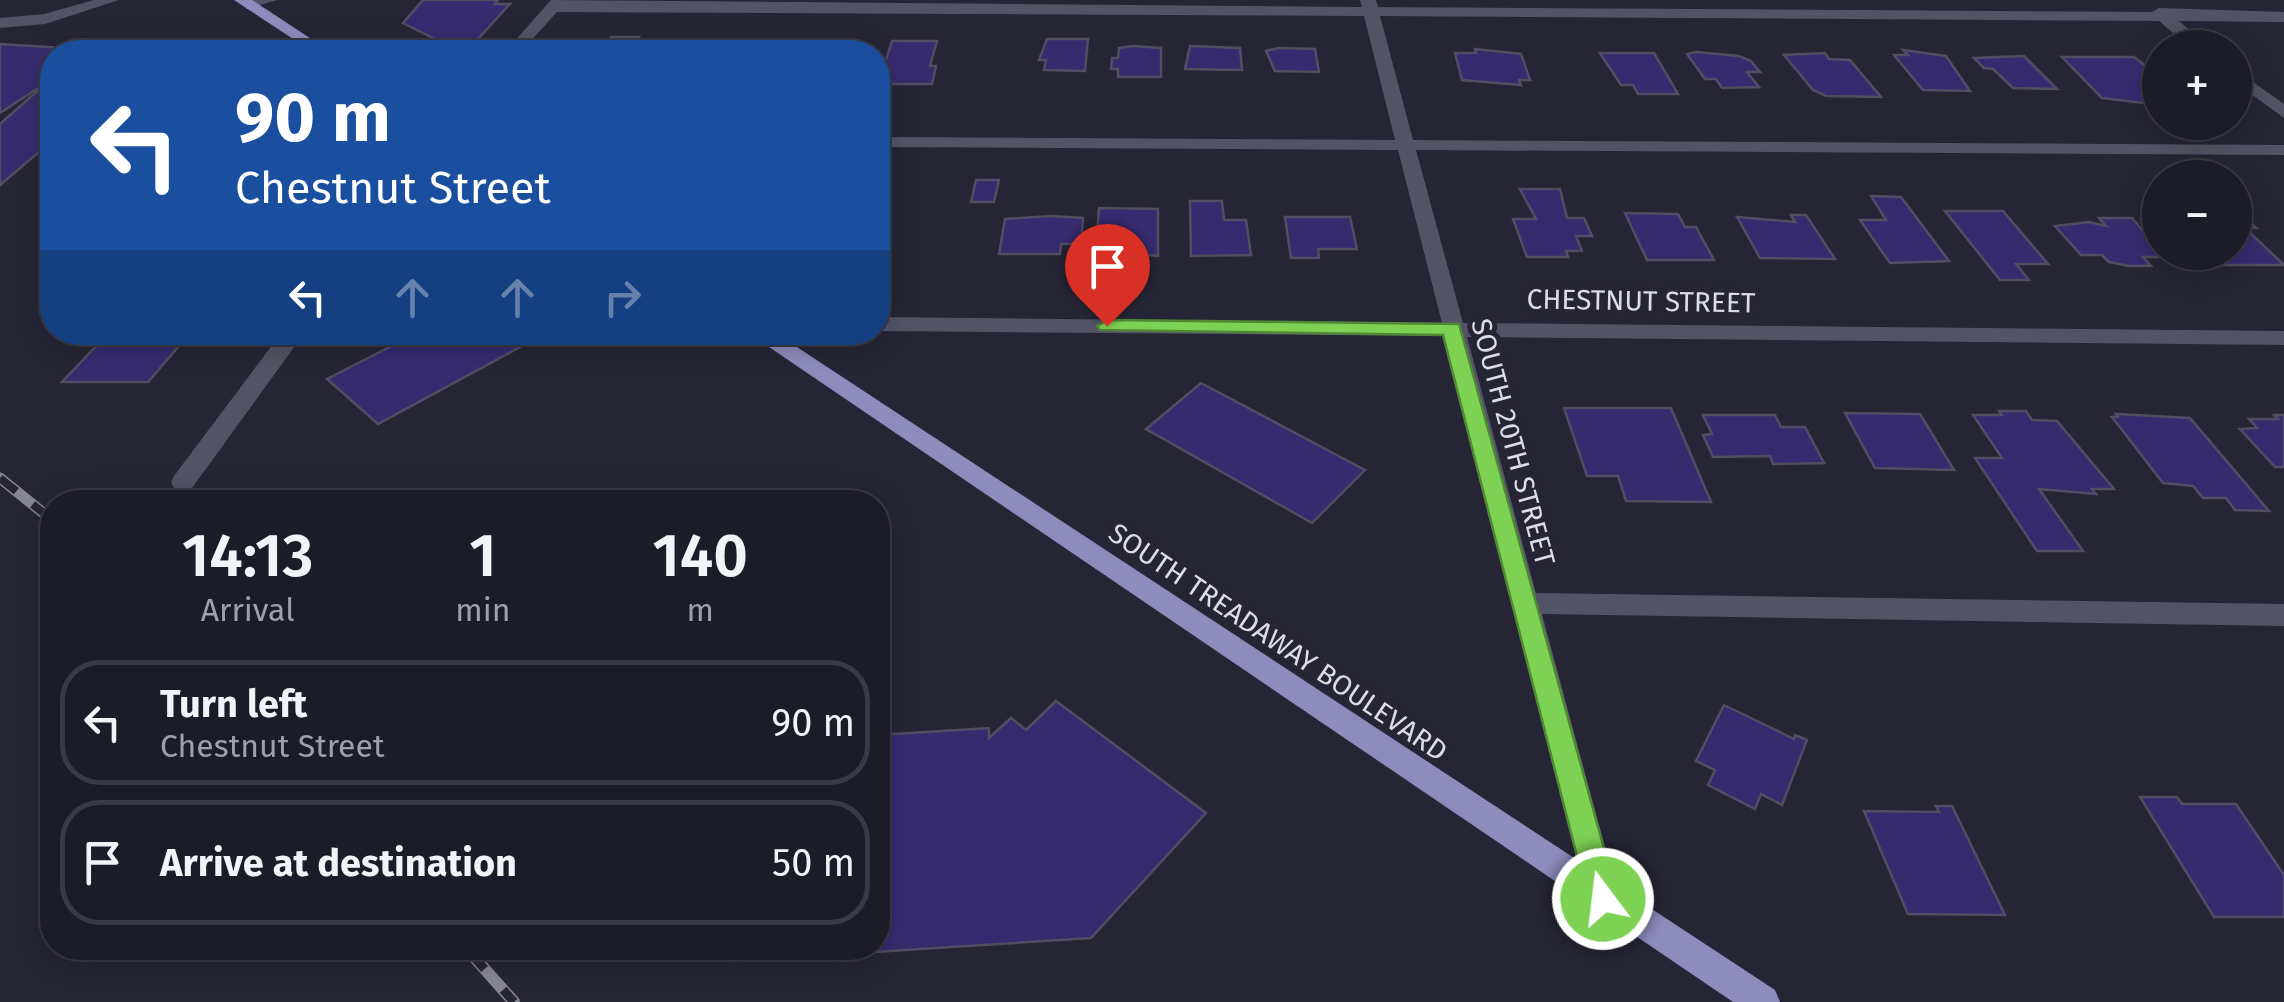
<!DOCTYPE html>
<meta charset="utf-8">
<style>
:root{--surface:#1c1c28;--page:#292934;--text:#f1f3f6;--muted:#a0a1a8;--line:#3a3a45}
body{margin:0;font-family:"Fira Sans",sans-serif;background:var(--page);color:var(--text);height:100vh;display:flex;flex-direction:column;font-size:38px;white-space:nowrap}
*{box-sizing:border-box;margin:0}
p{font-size:32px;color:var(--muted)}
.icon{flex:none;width:55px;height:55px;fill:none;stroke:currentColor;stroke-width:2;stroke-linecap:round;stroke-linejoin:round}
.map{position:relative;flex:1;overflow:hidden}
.panel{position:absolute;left:40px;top:490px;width:850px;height:470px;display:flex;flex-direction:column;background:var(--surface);border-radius:40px;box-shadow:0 5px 25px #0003,0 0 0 2px var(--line)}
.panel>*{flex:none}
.guide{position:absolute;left:40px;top:40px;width:850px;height:305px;border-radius:40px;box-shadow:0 5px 25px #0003,0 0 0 2px var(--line);background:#1a4fa0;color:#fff;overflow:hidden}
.fabs{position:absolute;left:2142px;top:30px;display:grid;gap:20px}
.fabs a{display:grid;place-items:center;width:110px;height:110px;border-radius:50%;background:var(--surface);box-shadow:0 5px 25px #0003,0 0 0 2px var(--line);font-size:50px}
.pin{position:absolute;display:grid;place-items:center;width:85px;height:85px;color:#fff;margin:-102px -42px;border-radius:50% 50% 50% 0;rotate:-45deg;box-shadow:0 0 10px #0007}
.pin .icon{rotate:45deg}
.me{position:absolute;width:110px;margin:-55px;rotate:345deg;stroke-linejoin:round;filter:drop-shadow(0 0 8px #0008)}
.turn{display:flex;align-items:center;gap:35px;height:210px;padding:0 30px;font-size:45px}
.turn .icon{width:130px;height:130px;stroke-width:2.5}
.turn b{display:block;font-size:70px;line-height:85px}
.lanes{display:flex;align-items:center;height:95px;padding:0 30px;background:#0003;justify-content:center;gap:50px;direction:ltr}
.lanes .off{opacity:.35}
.eta{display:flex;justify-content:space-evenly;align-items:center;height:170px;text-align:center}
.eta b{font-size:60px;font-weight:600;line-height:70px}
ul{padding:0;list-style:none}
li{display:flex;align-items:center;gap:30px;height:125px;margin:0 20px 15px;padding:0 10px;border:5px solid var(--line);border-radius:40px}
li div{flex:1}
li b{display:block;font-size:38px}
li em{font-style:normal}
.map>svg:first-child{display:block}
</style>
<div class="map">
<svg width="2284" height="1002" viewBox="0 0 2284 1002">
<rect width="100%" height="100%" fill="#262536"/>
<g fill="#372b6f" stroke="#4f4e62" stroke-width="2.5">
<polygon points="423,0 498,0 495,4 510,4 476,41 447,45 403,23"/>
<polygon points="611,37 639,37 635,43 650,44 644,52 583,52 588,45 608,42"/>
<polygon points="686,39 715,40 707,52 662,52 667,44 683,44"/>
<polygon points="1047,39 1088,39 1085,71 1044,70 1046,60 1039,60"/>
<polygon points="892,41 937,41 930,66 936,66 932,84 878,84"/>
<polygon points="0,44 96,50 52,52 52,79 0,113"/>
<polygon points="861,45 858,52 807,52 810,47"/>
<polygon points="1133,46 1161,48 1161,77 1118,77 1118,69 1111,69 1112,58 1118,58 1119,48"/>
<polygon points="1190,46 1240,48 1242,70 1185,69"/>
<polygon points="1279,48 1315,49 1319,72 1275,71 1266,51"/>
<polygon points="1475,49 1521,54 1530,80 1519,80 1521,85 1462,80 1455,53 1476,53"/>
<polygon points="1903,50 1946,56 1970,91 1923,90 1894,55 1908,55"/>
<polygon points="1696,52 1739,56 1751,61 1760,72 1747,72 1759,87 1722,88 1716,79 1705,79 1687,54"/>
<polygon points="1600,53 1654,53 1678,94 1638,94 1633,85 1621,85"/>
<polygon points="1825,53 1829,59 1850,60 1881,97 1826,96 1813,90 1784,55"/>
<polygon points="2024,56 2057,89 2013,88 1993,69 1984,68 1974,58"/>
<polygon points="2062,57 2134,57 2160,77 2160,98 2155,98 2160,105 2102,98"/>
<polygon points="43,86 52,86 52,141 0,185 0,124"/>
<polygon points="976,180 999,180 994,202 971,202"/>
<polygon points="1520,189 1560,189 1567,218 1584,218 1592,236 1576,236 1582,251 1566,251 1568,257 1527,257 1513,219 1536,219"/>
<polygon points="1871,196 1901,197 1949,261 1890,263 1860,220 1886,220"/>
<polygon points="1190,201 1222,201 1224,220 1246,220 1251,255 1191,256"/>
<polygon points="1099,208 1158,209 1158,256 1148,255 1148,263 1095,263"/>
<polygon points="1945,211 2003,211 2048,264 2016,264 2029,280 2000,280"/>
<polygon points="1625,213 1678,214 1685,227 1696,227 1714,260 1647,260"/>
<polygon points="1791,215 1806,215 1835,259 1760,258 1737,217 1795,222"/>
<polygon points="1051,216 1083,218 1081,244 1061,244 1060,254 999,254 1005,219"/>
<polygon points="2235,216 2243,216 2256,228 2245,228 2284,265 2216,265 2204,252 2235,252"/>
<polygon points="1285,217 1350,217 1357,249 1318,249 1319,258 1291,258"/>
<polygon points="2099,218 2132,218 2165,257 2143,257 2151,266 2129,266 2109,262 2102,255 2081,255 2055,226 2089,222 2106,226"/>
<polygon points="155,332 191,332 148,382 62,382 102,340 148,340"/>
<polygon points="419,332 545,332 546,333 378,424 327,379"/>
<polygon points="1201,383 1365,470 1312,523 1146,429"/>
<polygon points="1564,408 1671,408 1711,502 1626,501 1618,476 1587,476"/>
<polygon points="1999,411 2026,411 2032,420 2057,421 2114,489 2092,489 2096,494 2039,489 2083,551 2037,551 1975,458 2002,458 1973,415 2002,415"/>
<polygon points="1845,413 1920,414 1954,470 1875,468"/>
<polygon points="2116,414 2190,418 2269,511 2235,510 2226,498 2203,498 2193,486 2163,483 2112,417 2118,417"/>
<polygon points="1703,415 1775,415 1781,427 1805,427 1824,463 1773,464 1770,456 1713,457 1703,435 1712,434"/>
<polygon points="2274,415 2284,415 2284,467 2275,467 2240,429 2257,428 2249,419 2278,419"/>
<polygon points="1056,701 1206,813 1091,938 735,961 723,948 878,948 878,735 989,728 989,738 1011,718 1026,730"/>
<polygon points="1724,705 1794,739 1795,735 1807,740 1782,805 1761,794 1755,809 1708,785 1715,770 1696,761"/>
<polygon points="2140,797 2177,797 2182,804 2236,804 2284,875 2284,917 2214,917"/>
<polygon points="1936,806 1952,806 2005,915 1908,914 1864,811 1939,812"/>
</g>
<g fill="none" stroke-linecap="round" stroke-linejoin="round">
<g fill="#535367" fill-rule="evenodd">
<polygon points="94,0 119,0 45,24 0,28 0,18 44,14"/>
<polygon points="254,0 277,0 246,9 246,3"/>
<polygon points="551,0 1362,7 1360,0 1376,0 1378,7 2152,12 2159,8 2284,12 2284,22 2179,21 2210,48 2191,48 2159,21 1380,16 1413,140 2284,145 2284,155 1416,150 1463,323 2284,331 2284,345 1467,337 1536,593 2284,604 2284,626 1542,614 1619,899 1615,910 1603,914 1591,910 1587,899 1445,336 878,331 878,317 1442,323 1398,150 878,147 878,137 1395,140 1364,16 557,12 521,52 505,52"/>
<polygon points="2235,69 2284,104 2284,118 2235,82"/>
<polygon points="282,332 305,332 192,488 174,488 171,482 174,476"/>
</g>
<g fill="#8e8cbd" fill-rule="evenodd">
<polygon points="234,0 252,0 331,52 313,52"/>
<polygon points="747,332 774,332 1775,990 1780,1002 1733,1002"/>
</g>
<defs>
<polyline id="rail-far1" points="0,478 52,520"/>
<polyline id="rail" points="466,948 514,1002"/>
</defs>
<use href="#rail-far1" stroke="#878694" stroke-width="11"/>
<use href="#rail" stroke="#878694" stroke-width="12"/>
<use href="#rail-far1" stroke="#262536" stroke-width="8" stroke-dasharray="21" stroke-linecap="butt"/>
<use href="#rail" stroke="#262536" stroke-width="9" stroke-dasharray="28" stroke-linecap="butt"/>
</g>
<polygon fill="#7dd153" stroke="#518836" stroke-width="2.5" points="1107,320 1459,324 1618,899 1613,909 1603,913 1592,909 1588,899 1443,335 1100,330 1097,326"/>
<g text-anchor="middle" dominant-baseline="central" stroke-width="10" stroke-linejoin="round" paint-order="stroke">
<g font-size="28" fill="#dddde8" stroke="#262536">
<text transform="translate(1641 301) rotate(1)">CHESTNUT STREET</text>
<text transform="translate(1513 442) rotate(75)">SOUTH 20TH STREET</text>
<text transform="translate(1278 642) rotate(34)">SOUTH TREADAWAY BOULEVARD</text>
</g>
</g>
</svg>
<div class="fabs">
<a>+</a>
<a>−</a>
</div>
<div class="pin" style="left:1107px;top:326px;background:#d93025"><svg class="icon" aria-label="arrive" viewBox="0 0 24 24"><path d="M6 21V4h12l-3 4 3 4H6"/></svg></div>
<svg class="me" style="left:1603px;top:899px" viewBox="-20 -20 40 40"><circle r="17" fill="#7dd153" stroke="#fff" stroke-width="3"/><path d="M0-11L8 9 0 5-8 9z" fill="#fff"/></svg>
<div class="guide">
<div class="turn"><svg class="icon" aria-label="left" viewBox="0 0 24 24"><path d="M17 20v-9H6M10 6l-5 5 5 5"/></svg><div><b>90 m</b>Chestnut Street</div></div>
<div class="lanes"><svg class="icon" aria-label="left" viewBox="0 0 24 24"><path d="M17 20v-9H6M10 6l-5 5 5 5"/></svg><svg class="icon off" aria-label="ahead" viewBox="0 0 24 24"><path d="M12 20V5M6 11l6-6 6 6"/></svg><svg class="icon off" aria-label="ahead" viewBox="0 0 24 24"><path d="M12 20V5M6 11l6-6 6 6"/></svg><svg class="icon off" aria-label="right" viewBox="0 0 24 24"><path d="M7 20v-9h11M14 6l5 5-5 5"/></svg></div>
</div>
<section class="panel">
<div class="eta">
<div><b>14:13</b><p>Arrival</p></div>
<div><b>1</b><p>min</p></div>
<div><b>140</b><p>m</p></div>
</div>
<ul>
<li><svg class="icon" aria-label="left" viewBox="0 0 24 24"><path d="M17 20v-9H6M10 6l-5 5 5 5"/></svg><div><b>Turn left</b><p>Chestnut Street</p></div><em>90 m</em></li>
<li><svg class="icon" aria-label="arrive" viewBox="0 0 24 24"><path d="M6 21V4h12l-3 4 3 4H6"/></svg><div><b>Arrive at destination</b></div><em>50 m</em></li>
</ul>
</section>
</div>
